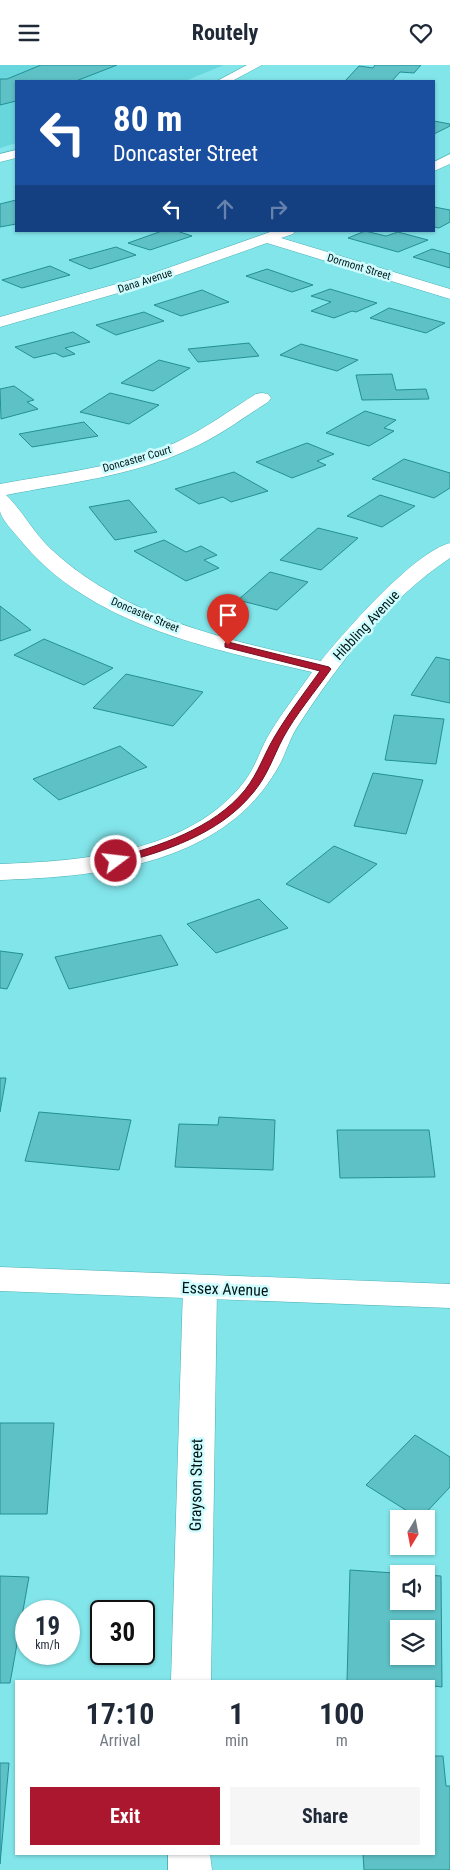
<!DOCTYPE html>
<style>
:root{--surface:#fff;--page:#f6f6f7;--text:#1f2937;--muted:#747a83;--accent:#ac1730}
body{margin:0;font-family:"Roboto Condensed",sans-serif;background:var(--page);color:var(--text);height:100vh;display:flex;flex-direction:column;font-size:19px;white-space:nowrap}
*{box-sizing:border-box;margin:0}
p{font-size:16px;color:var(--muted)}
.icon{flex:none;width:28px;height:28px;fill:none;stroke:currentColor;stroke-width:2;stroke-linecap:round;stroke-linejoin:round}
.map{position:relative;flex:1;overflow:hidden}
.drawer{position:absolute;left:15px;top:1615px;width:420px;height:175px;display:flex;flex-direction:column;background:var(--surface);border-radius:0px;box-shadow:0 1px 4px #0004}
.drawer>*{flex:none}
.banner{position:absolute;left:15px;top:15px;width:420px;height:152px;border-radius:0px;box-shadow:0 1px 4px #0004;background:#1a4fa0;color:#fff;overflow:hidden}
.needle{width:32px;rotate:190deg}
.tools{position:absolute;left:390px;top:1445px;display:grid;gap:10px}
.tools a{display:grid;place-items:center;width:45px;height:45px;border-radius:0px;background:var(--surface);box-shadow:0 1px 4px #0004;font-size:25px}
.speed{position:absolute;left:15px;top:1535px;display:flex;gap:10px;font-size:25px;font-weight:700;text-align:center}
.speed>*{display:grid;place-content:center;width:65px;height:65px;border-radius:50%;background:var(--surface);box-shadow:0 1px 4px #0004;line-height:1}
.speed small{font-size:12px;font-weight:400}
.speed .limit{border:2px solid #111;border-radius:8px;background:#fff;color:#111}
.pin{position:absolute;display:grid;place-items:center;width:42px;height:42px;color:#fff;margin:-51px -21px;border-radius:50% 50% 50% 0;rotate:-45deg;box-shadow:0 0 5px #0007}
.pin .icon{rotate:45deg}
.me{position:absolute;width:55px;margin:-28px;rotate:75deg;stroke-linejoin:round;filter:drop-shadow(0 0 4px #0008)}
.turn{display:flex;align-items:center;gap:18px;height:105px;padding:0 15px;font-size:22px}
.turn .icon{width:65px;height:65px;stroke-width:2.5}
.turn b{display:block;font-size:35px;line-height:42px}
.lanes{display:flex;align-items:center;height:48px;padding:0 15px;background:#0003;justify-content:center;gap:25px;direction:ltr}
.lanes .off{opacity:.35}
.eta{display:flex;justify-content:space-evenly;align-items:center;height:85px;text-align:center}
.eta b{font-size:30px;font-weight:700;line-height:35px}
.primary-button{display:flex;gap:10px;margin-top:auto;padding:10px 15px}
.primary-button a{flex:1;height:58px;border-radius:0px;background:var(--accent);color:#fff;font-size:20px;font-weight:700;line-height:58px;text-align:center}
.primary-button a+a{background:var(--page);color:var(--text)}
header{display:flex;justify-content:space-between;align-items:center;height:65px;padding:0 15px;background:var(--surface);font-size:22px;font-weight:700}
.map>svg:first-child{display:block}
</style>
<header><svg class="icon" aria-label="menu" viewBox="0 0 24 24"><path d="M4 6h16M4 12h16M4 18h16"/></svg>Routely<svg class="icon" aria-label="heart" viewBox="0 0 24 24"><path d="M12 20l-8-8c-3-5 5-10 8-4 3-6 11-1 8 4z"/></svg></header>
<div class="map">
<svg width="450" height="1805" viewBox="0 0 450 1805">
<rect width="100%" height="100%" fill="#82e5ea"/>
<polygon fill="#68d7dd" points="0,0 224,0 185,16 16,16 16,78 0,83"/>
<g fill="#5ec1c6" stroke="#239095" fill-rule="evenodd">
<polygon points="41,0 117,0 76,16 16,16 16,36 0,40 0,14 7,14"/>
<polygon points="375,0 421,0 414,8 400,7 392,16 345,16 359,1 373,3"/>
<polygon points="434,56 450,59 450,61 434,69"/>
<polygon points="16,135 16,159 0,162 0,139"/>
<polygon points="434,142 450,145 450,157 439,163 434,162"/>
<polygon points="162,166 177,166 192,171 150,185 128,178"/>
<polygon points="365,166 386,171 398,167 428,175 398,187 348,173"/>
<polygon points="116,182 136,190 90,204 69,195"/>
<polygon points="432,184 450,189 450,203 413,192"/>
<polygon points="50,201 70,210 22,223 2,215"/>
<polygon points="267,204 313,220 292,227 246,211"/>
<polygon points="330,224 377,238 356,247 352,246 334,253 311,246 331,237 311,231"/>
<polygon points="202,225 229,237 181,251 154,240"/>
<polygon points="389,243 445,258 426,268 370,253"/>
<polygon points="144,247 164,256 116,270 96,260"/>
<polygon points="73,267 90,277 65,283 75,289 63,292 55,288 34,293 15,282"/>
<polygon points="249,278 259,291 198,297 188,284"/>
<polygon points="301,279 358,295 337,306 280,290"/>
<polygon points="159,295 190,303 153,326 121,318"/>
<polygon points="392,309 396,325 426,324 429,334 362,335 356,310"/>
<polygon points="14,321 34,335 27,337 38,344 1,354 0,324"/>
<polygon points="110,328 159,340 129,359 80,347"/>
<polygon points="365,346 396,355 384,363 394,366 369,381 326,368"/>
<polygon points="84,357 98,371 32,382 19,369"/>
<polygon points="307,378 334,389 317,396 326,400 292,413 256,397"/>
<polygon points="404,394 450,408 450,423 434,433 372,414"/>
<polygon points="234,407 268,426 231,437 223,432 199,439 175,424"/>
<polygon points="380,430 415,441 382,462 347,451"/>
<polygon points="129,435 157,467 115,475 89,442"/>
<polygon points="318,463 358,473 321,505 280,495"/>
<polygon points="164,475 186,487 201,481 217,490 204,495 219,503 186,516 134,486"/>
<polygon points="270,507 308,517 277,545 238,535"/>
<polygon points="0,541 31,565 0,576"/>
<polygon points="44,574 113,603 84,620 14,590"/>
<polygon points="436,592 450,595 450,638 411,630"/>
<polygon points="126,609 203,627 173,661 93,643"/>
<polygon points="394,650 444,654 436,699 385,695"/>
<polygon points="120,681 147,702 59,735 33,714"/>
<polygon points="373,708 423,715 406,769 354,761"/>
<polygon points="334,781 377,799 329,838 286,819"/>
<polygon points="259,834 288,863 216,888 187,859"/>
<polygon points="161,870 178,900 69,924 55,892"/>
<polygon points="0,886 23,889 7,924 0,923"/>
<polygon points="0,1013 6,1013 0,1047"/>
<polygon points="39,1047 131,1055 119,1105 25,1096"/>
<polygon points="219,1052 275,1055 273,1105 175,1102 179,1059 218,1060"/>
<polygon points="337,1065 429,1065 435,1112 340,1113"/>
<polygon points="0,1358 54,1358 47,1449 0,1449"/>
<polygon points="415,1370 450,1392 450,1422 420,1454 366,1420"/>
<path d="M350 1505 409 1509H399V1536H426V1510L441 1511 442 1622 434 1621V1616H347ZM399 1564H426V1591H399Z"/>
<polygon points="0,1511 29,1512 10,1618 0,1618"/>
<polygon points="434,1691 443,1691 446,1721 450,1721 450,1805 364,1805 363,1789 434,1789"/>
<polygon points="0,1698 9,1698 0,1799"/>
</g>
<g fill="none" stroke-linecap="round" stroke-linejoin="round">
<defs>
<g id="street">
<polygon points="450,89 450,99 434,106 434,97"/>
<polygon points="273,166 295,166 293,169 281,173 450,224 450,234 267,178 160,216 0,262 0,252 148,210"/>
<path d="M262 328 268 329 271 333 268 337C243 353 218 372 190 384 133 411 67 418 6 430 23 446 34 469 52 485 125 553 227 575 321 596 345 566 414 487 450 478V493C387 535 337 600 296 664 290 674 287 684 282 695 274 711 262 728 249 741 185 804 85 812 0 815V799C82 796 189 788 244 717 255 703 259 688 267 673 280 650 297 629 312 607 211 584 92 561 22 477 16 469 2 456 0 446 0 438 0 428 0 419 59 408 122 402 177 377 205 364 230 345 256 329Z"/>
<polygon points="200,1211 212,1214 217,1223 211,1616 171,1616 183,1223 188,1214"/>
<polygon points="168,1789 210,1789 212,1805 168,1805"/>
</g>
<g id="secondary">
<polygon points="247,0 262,0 232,16 217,16"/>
<polygon points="16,85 16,93 0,97 0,89"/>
<polygon points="0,1202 450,1219 450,1243 0,1226"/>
</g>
</defs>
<use href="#street" stroke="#4bb0b5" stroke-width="1"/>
<use href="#secondary" stroke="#4bb0b5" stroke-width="1"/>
<use href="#street" fill="#fff" fill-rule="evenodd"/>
<use href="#secondary" fill="#fff" fill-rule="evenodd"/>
</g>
<path fill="#ac1730" stroke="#700f1f" d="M228 577 329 602 331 604C315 627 296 649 283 673 273 692 267 712 252 729 219 769 164 787 116 799H112L110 796 112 794C159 781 213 764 245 725 259 707 264 689 275 671 288 649 305 627 320 606L225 582V578Z"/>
<g text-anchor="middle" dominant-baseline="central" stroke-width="5" stroke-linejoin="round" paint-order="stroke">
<g font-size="11" fill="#011516" stroke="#cffdff">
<text transform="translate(359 202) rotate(17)">Dormont Street</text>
<text transform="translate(145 216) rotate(-18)">Dana Avenue</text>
<text transform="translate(137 394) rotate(-16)">Doncaster Court</text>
<text transform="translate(145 550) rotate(23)">Doncaster Street</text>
</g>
<g font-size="14" fill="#011516" stroke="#cffdff">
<text transform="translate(366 560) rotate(-47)">Hibbling Avenue</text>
</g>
<g font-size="16" fill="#011516" stroke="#cffdff">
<text transform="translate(225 1224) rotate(2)">Essex Avenue</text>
<text transform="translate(196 1420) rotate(-89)">Grayson Street</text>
</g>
</g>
</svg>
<div class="tools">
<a><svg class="needle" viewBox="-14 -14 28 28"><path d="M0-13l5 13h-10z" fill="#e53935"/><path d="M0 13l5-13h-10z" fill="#747a83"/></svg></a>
<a><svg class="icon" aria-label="sound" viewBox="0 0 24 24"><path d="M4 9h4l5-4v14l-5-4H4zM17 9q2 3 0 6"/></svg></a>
<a><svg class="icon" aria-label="layers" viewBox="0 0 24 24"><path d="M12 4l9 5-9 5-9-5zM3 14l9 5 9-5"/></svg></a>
</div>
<div class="speed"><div>19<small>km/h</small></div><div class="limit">30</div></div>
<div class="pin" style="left:228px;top:580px;background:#d93025"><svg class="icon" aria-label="arrive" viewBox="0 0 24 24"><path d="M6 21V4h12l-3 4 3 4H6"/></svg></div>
<svg class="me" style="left:116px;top:796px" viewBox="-20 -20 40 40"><circle r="17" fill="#ac1730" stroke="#fff" stroke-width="3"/><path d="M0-11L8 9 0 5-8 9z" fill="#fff"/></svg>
<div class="banner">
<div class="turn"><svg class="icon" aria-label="left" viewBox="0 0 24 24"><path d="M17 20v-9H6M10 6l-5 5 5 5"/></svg><div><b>80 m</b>Doncaster Street</div></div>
<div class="lanes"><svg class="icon" aria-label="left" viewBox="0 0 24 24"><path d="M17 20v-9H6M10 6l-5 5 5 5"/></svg><svg class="icon off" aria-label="ahead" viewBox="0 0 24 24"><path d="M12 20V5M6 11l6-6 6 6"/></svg><svg class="icon off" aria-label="right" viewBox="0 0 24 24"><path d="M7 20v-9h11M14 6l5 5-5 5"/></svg></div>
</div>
<section class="drawer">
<div class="eta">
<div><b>17:10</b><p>Arrival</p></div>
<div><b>1</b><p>min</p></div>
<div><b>100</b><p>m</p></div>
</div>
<div class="primary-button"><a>Exit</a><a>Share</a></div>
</section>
</div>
